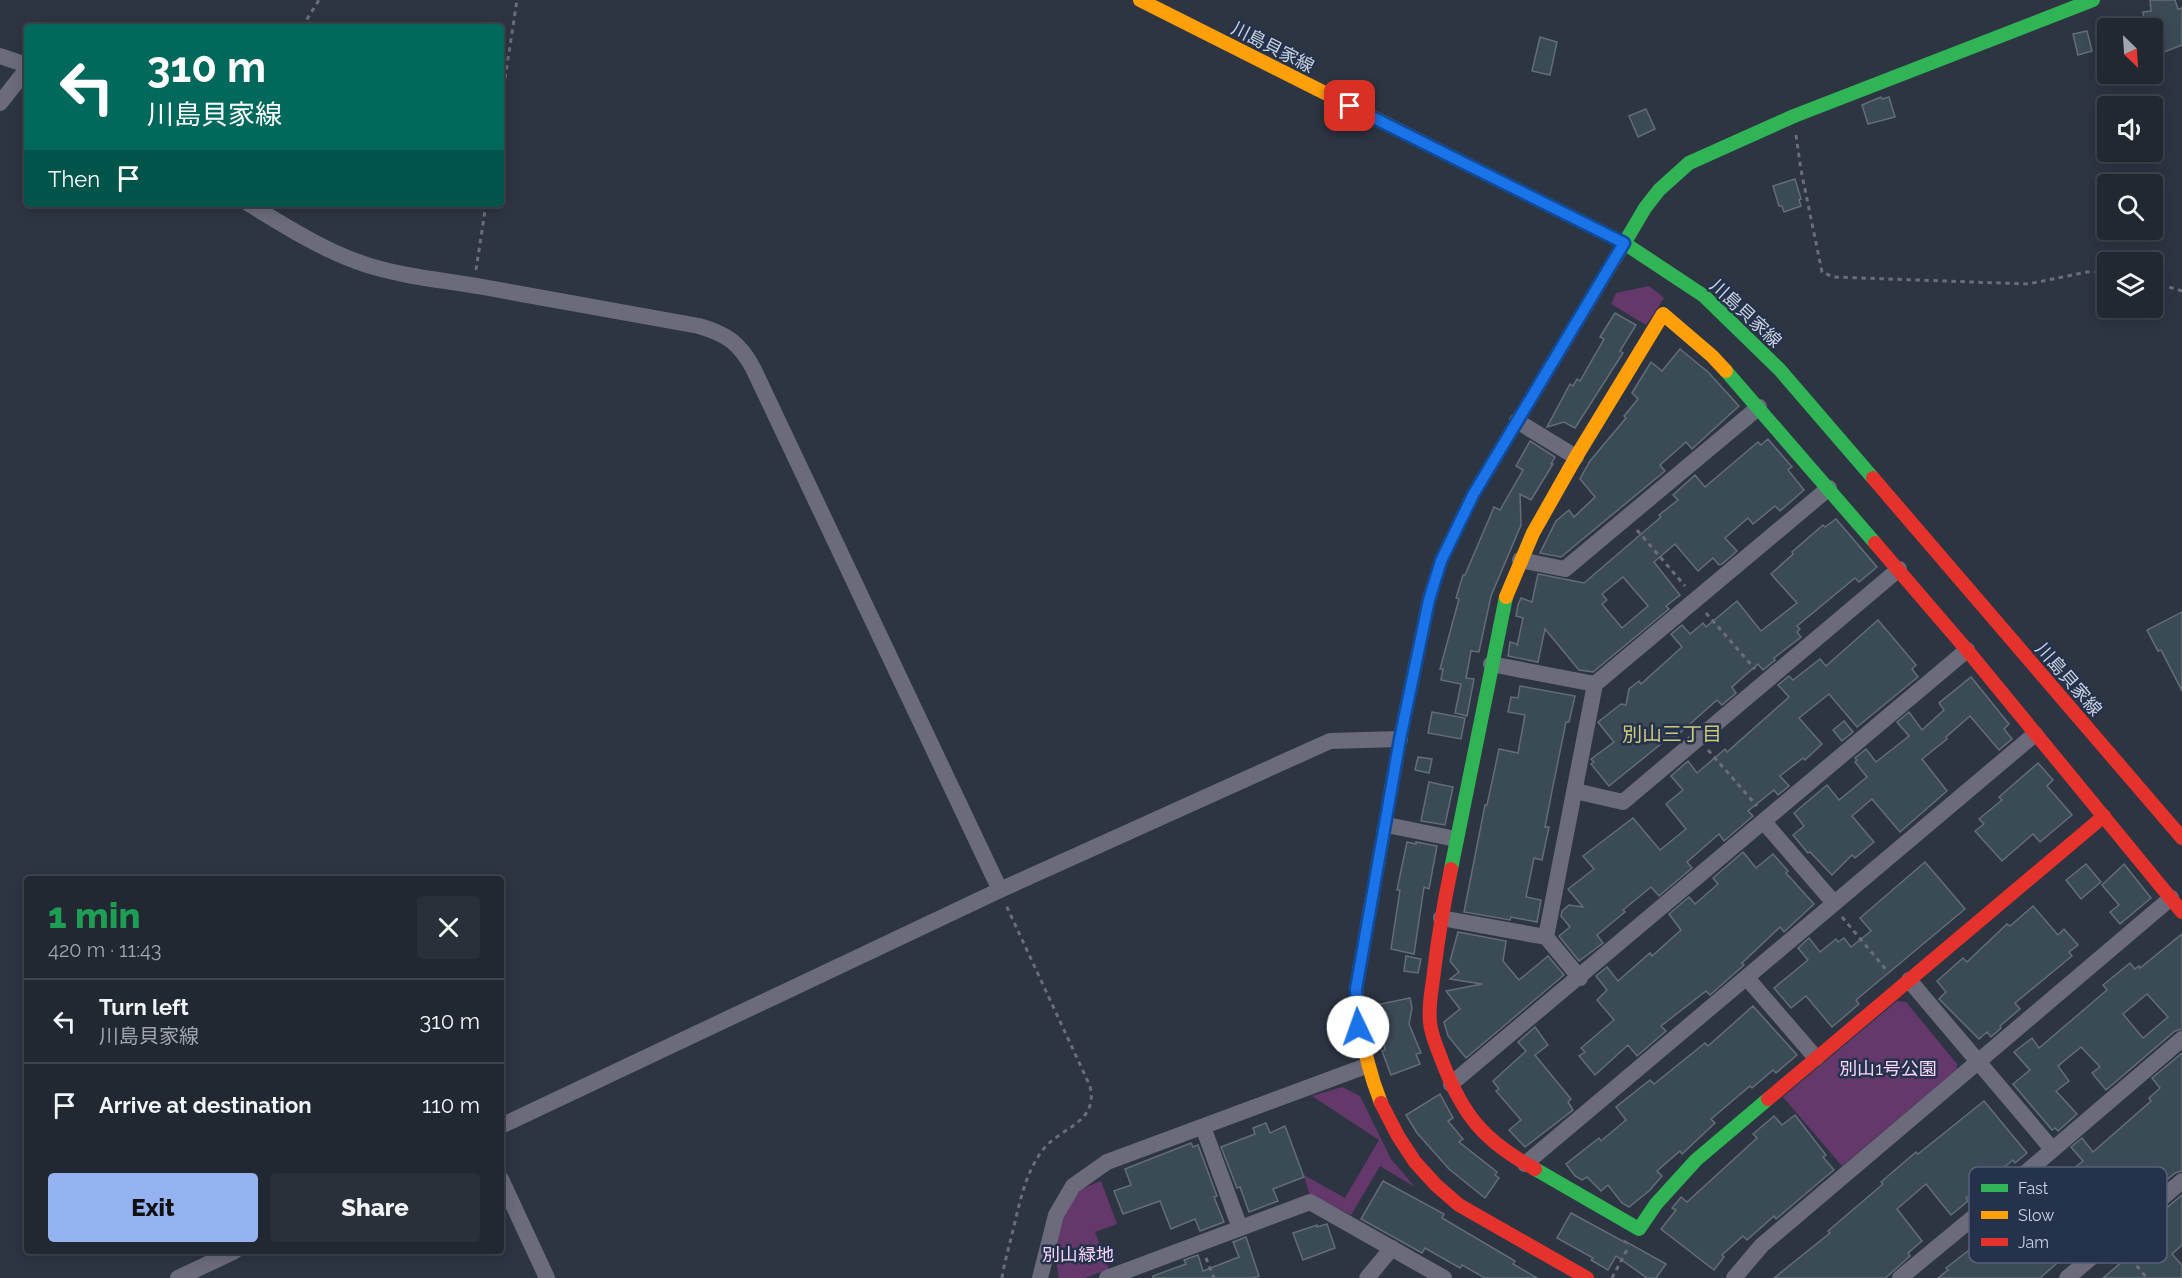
<!DOCTYPE html>
<meta charset="utf-8">
<style>
:root{--surface:#222832;--page:#2a303a;--text:#f1f3f6;--muted:#a2a6ac;--line:#3f444d;--accent:#95b2f1}
body{margin:0;font-family:Raleway,"Noto Sans JP",sans-serif;background:var(--page);color:var(--text);height:100vh;display:flex;flex-direction:column;font-size:22px;white-space:nowrap}
*{box-sizing:border-box;margin:0}
p{font-size:20px;color:var(--muted)}
.icon{flex:none;width:33px;height:33px;fill:none;stroke:currentColor;stroke-width:2;stroke-linecap:round;stroke-linejoin:round}
.map{position:relative;flex:1;overflow:hidden}
.side{position:absolute;left:24px;top:876px;width:480px;height:378px;display:flex;flex-direction:column;background:var(--surface);border-radius:6px;box-shadow:0 3px 15px #0003,0 0 0 2px var(--line)}
.side>*{flex:none}
.guide{position:absolute;left:24px;top:24px;width:480px;height:183px;border-radius:6px;box-shadow:0 3px 15px #0003,0 0 0 2px var(--line);background:#00695c;color:#fff;overflow:hidden}
.needle{width:39px;rotate:155deg}
.buttons{position:absolute;left:2097px;top:18px;display:grid;gap:12px}
.buttons a{display:grid;place-items:center;width:66px;height:66px;border-radius:6px;background:var(--surface);box-shadow:0 3px 15px #0003,0 0 0 2px var(--line);font-size:30px}
.pin{position:absolute;display:grid;place-items:center;width:51px;height:51px;color:#fff;margin:-26px;border-radius:12px;box-shadow:0 3px 9px #0006}
.me{position:absolute;width:66px;margin:-33px;rotate:357deg;stroke-linejoin:round;filter:drop-shadow(0 0 4px #0008)}
.turn{display:flex;align-items:center;gap:21px;height:126px;padding:0 24px;font-size:27px}
.turn .icon{width:78px;height:78px;stroke-width:2.5}
.turn b{display:block;font-size:42px;line-height:51px}
.then{display:flex;align-items:center;height:57px;padding:0 24px;background:#0003;gap:12px;font-size:22px}
.round{display:grid;place-items:center;flex:none;width:63px;height:63px;border-radius:6px;background:var(--page)}
.headline{display:flex;align-items:center;justify-content:space-between;height:102px;padding:0 24px}
h1{font-size:36px;font-weight:800;line-height:45px;color:#1e9e55}
.cta{display:flex;gap:12px;margin-top:auto;padding:12px 24px}
.cta a{flex:1;height:69px;border-radius:6px;background:var(--accent);color:#111;font-size:24px;font-weight:800;line-height:69px;text-align:center}
.cta a+a{background:var(--page);color:var(--text)}
ul{padding:0;list-style:none}
li{display:flex;align-items:center;gap:18px;height:84px;padding:0 24px;border-top:2px solid var(--line)}
li div{flex:1}
li b{display:block;font-size:22px}
li em{font-style:normal}
.map>svg:first-child{display:block}
</style>
<div class="map">
<svg width="2182" height="1278" viewBox="0 0 2182 1278">
<rect width="100%" height="100%" fill="#2d3543"/>
<g fill="#65386b">
<polygon points="1649,286 1664,298 1646,325 1611,304 1616,293"/>
<polygon points="1897,1001 1906,1002 1957,1064 1957,1069 1842,1166 1783,1097"/>
<polygon points="1342,1087 1360,1096 1391,1159 1415,1187 1380,1166 1351,1215 1309,1193 1304,1175 1345,1198 1379,1140 1312,1096"/>
<polygon points="1101,1181 1117,1224 1095,1232 1109,1269 1085,1278 1059,1278 1054,1249 1065,1214 1075,1196 1082,1189"/>
</g>
<g fill="#3b4b56" stroke="#626d77" stroke-width="1.5" fill-rule="evenodd">
<polygon points="2150,0 2175,0 2178,9 2182,8 2182,45 2152,57 2152,27 2145,28 2143,12 2151,11"/>
<polygon points="2087,31 2092,51 2078,55 2073,34"/>
<polygon points="1540,37 1557,42 1550,75 1532,71"/>
<polygon points="1881,97 1882,99 1889,97 1895,117 1868,124 1862,105"/>
<polygon points="1646,109 1655,129 1638,137 1629,116"/>
<polygon points="1795,179 1801,199 1799,200 1801,206 1784,212 1782,206 1779,206 1773,186"/>
<polygon points="1615,313 1636,325 1620,351 1623,353 1575,428 1564,422 1547,427 1570,384 1573,386 1577,379 1580,381 1604,339 1600,337"/>
<polygon points="1680,349 1708,372 1739,406 1692,449 1686,442 1660,465 1665,471 1561,557 1540,553 1556,521 1569,510 1574,517 1595,497 1580,479 1590,461 1626,418 1624,416 1638,399 1632,393 1651,362 1662,371"/>
<path d="M1768 439 1792 467 1788 470 1804 490 1780 511 1775 506 1753 524 1748 518 1725 538 1737 551 1722 564 1719 565 1713 558 1698 571 1675 544 1654 562 1680 595 1666 606 1669 609 1593 672 1579 670 1545 629 1538 662 1508 656 1510 642 1517 644V646L1523 618 1516 616 1518 605 1521 598 1532 602 1538 574 1584 583 1661 517 1659 515 1678 500 1673 495 1695 475 1705 487 1758 442 1761 445ZM1623 577 1648 606 1622 628 1602 604 1607 600 1602 594Z"/>
<polygon points="1530,441 1555,457 1551,464 1553,464 1531,500 1520,494 1521,525 1491,596 1479,652 1471,651 1466,678 1474,679 1467,716 1455,713 1461,684 1441,680 1443,669 1440,669 1459,599 1456,598 1463,575 1465,575 1494,507 1500,510 1523,470 1516,466"/>
<polygon points="1836,519 1877,567 1859,582 1855,578 1797,626 1800,629 1797,632 1801,637 1774,658 1775,660 1763,670 1758,664 1732,687 1736,693 1722,705 1717,700 1674,738 1672,735 1609,786 1591,764 1594,762 1591,759 1614,742 1598,722 1621,704 1626,705 1629,689 1639,681 1641,684 1682,647 1671,634 1682,625 1690,634 1703,623 1706,627 1737,601 1761,631 1797,603 1771,574 1793,554 1792,552 1823,525 1825,527"/>
<polygon points="2182,612 2182,691 2161,650 2158,651 2147,630"/>
<polygon points="1878,620 1916,665 1912,669 1918,677 1857,727 1829,694 1799,718 1822,744 1805,760 1803,758 1780,776 1789,786 1778,795 1774,790 1748,811 1753,816 1724,841 1719,834 1712,840 1687,862 1692,868 1659,896 1651,887 1623,910 1625,912 1597,935 1603,943 1579,961 1559,936 1570,927 1561,916 1562,911 1569,905 1583,907 1568,889 1594,869 1583,856 1633,818 1660,850 1686,829 1666,804 1683,790 1671,776 1688,761 1697,773 1725,749 1727,752 1789,697 1778,685 1789,676 1793,680 1820,659 1826,666"/>
<polygon points="1971,677 2009,724 2004,729 2012,739 1999,750 1970,716 1946,737 1947,739 1922,759 1947,791 1900,832 1872,799 1852,816 1874,842 1855,858 1852,855 1832,875 1810,852 1808,853 1793,835 1804,826 1794,813 1827,785 1839,800 1867,777 1855,762 1857,760 1855,758 1866,749 1876,762 1909,736 1897,722 1909,712 1922,730 1944,710 1939,703"/>
<polygon points="1520,686 1575,696 1569,722 1566,722 1553,786 1545,827 1549,827 1542,860 1534,858 1526,897 1541,900 1537,922 1511,917 1510,920 1464,912 1485,805 1487,805 1499,749 1518,753 1525,715 1508,712 1511,697 1518,698"/>
<polygon points="1432,712 1465,718 1461,739 1428,733"/>
<polygon points="1844,721 1853,732 1842,741 1833,730"/>
<polygon points="1418,757 1432,759 1429,773 1415,770"/>
<polygon points="2038,763 2053,780 2047,786 2072,815 2040,842 2033,834 2002,861 1975,831 1984,824 1979,819 2002,800 1999,797"/>
<polygon points="1429,782 1453,787 1445,825 1421,821"/>
<polygon points="1407,842 1416,844 1416,842 1437,846 1429,889 1424,887 1414,954 1391,949 1400,890 1397,890"/>
<polygon points="1743,852 1756,868 1773,854 1788,871 1786,873 1814,904 1784,932 1780,927 1742,963 1744,965 1710,995 1706,991 1661,1026 1666,1031 1637,1056 1628,1045 1595,1075 1579,1056 1585,1052 1581,1048 1614,1020 1597,1000 1607,990 1596,976 1607,967 1618,981 1650,953 1652,956 1681,930 1669,914 1689,897 1695,904 1718,884 1713,878"/>
<polygon points="1925,862 1965,909 1856,1000 1859,1004 1832,1027 1806,996 1791,1008 1774,988 1808,960 1798,948 1809,938 1820,952 1836,939 1838,942 1844,938 1851,947 1871,931 1860,918"/>
<polygon points="2086,864 2101,882 2081,899 2066,880"/>
<polygon points="2124,864 2151,898 2120,924 2110,912 2119,905 2102,885"/>
<polygon points="2033,906 2058,935 2064,929 2078,945 2069,952 2072,956 2015,1003 2020,1009 2000,1026 2001,1028 1991,1037 1987,1032 1979,1039 1939,999 1946,992 1937,981 1963,958 1967,962 2007,924 2010,926"/>
<polygon points="1458,932 1506,941 1503,961 1519,980 1548,956 1564,975 1466,1058 1448,1036 1444,1022 1460,1009 1446,991 1482,984 1450,979 1459,972 1450,961"/>
<path d="M2182 934V1029L2175 1031 2106 1090 2092 1073 2100 1067 2081 1047 2058 1066 2069 1081 2056 1091 2077 1114 2058 1131 2055 1128 2052 1130 2013 1084 2030 1070 2014 1052 2032 1038 2039 1048 2107 990 2103 985 2130 963 2135 969 2139 966 2140 968ZM2147 994 2168 1017 2143 1038 2123 1014Z"/>
<polygon points="1406,956 1421,959 1418,973 1404,971"/>
<polygon points="1410,998 1412,1008 1409,1024 1421,1053 1416,1054 1420,1064 1391,1075 1382,1051 1385,1050 1376,1005"/>
<polygon points="1753,1006 1797,1055 1776,1073 1773,1070 1752,1088 1750,1086 1711,1119 1715,1123 1682,1154 1680,1151 1657,1171 1662,1176 1650,1190 1629,1207 1622,1203 1608,1185 1601,1191 1587,1177 1582,1180 1575,1176 1566,1164 1599,1138 1601,1141 1626,1120 1616,1107 1650,1080 1654,1084 1705,1043 1708,1046"/>
<polygon points="1535,1027 1548,1045 1535,1055 1571,1099 1568,1102 1573,1110 1525,1147 1509,1130 1521,1120 1496,1091 1499,1089 1493,1081 1526,1051 1518,1042"/>
<polygon points="2182,1053 2182,1171 2175,1173 2111,1227 2106,1220 2040,1278 1938,1278 1948,1270 1946,1268 2018,1212 2009,1201 2025,1187 2033,1195 2037,1192 2040,1196 2083,1161 2071,1147 2082,1138 2093,1152 2151,1101 2149,1098 2160,1088 2152,1078"/>
<polygon points="1440,1094 1453,1118 1448,1121 1463,1139 1459,1142 1497,1172 1495,1175 1499,1178 1485,1198 1449,1169 1417,1133 1406,1115"/>
<polygon points="1984,1101 2027,1153 2015,1163 2013,1160 1966,1198 1968,1201 1951,1215 1926,1184 1897,1209 1922,1241 1908,1253 1910,1256 1890,1274 1885,1278 1774,1278 1830,1233 1828,1231 1883,1184 1881,1182 1916,1152 1918,1154"/>
<polygon points="1795,1115 1826,1155 1823,1157 1834,1170 1823,1179 1776,1219 1774,1216 1747,1240 1743,1236 1722,1255 1724,1257 1714,1270 1661,1229 1676,1210 1672,1208 1681,1197 1687,1202 1757,1138 1753,1134 1774,1116 1782,1125"/>
<polygon points="1266,1123 1270,1133 1285,1126 1304,1177 1273,1189 1278,1201 1249,1212 1240,1187 1237,1188 1221,1147 1255,1134 1253,1128"/>
<polygon points="1191,1143 1193,1147 1198,1145 1217,1196 1214,1197 1224,1222 1200,1231 1195,1219 1171,1229 1160,1201 1123,1214 1114,1191 1131,1185 1125,1169"/>
<polygon points="1383,1181 1444,1214 1442,1218 1515,1261 1513,1264 1537,1278 1485,1278 1462,1265 1460,1268 1425,1248 1422,1253 1361,1219"/>
<polygon points="2182,1195 2182,1245 2172,1254 2182,1265 2182,1278 2103,1278 2124,1260 2126,1263 2150,1243 2140,1230"/>
<polygon points="1571,1213 1626,1243 1625,1241 1666,1264 1656,1278 1647,1278 1616,1256 1608,1270 1591,1260 1593,1258 1557,1238"/>
<polygon points="1327,1224 1335,1248 1303,1260 1293,1233 1317,1225 1317,1227"/>
<polygon points="1246,1237 1259,1276 1253,1278 1153,1278 1153,1276 1186,1264 1184,1260 1198,1255 1203,1271 1239,1257 1233,1242"/>
</g>
<g fill="none" stroke-linecap="round" stroke-linejoin="round">
<g stroke="#6c6d7b" stroke-width="3" stroke-dasharray="4.5 4.5" stroke-linecap="butt">
<polyline points="302,27 319,0"/>
<polyline points="501,105 517,0"/>
<polyline points="1796,135 1801,170 1822,272 1833,277 2028,284 2087,272 2108,272"/>
<polyline points="476,270 486,204"/>
<polyline points="2152,282 2182,291"/>
<polyline points="1637,530 1685,586"/>
<polyline points="1706,613 1755,669"/>
<polyline points="1708,750 1757,806"/>
<polyline points="1842,917 1888,972"/>
<polyline points="2056,1169 2103,1226"/>
<polyline points="2125,1252 2147,1278"/>
<polyline points="1206,1258 1214,1278"/>
<path d="M1002 1278C1004 1264 1008 1251 1011 1238 1019 1208 1023 1177 1042 1151 1059 1127 1099 1124 1090 1086L1006 905"/>
<polyline points="1612,1278 1629,1246"/>
</g>
<g stroke="#6b6b7c" stroke-width="16">
<polyline points="0,56 27,65"/>
<polyline points="0,103 27,69"/>
<path d="M249 204C287 227 324 251 367 265 405 277 444 280 483 287 555 300 627 313 699 326 726 334 739 342 753 368L1000 890"/>
<polyline points="1517,421 1576,457"/>
<polyline points="1520,560 1565,569 1759,407"/>
<polyline points="1491,664 1595,684"/>
<polyline points="1575,791 1623,802 1899,569"/>
<polyline points="1764,822 1834,903"/>
<polyline points="1387,825 1456,839"/>
<polyline points="1441,918 1546,937 1580,978"/>
<polyline points="1546,937 1595,684 1829,488"/>
<polyline points="1747,978 1816,1058"/>
<polyline points="1909,980 2052,1149"/>
<polyline points="1451,1084 1967,650"/>
<polyline points="501,1126 1000,890 1330,741 1400,739"/>
<polyline points="1203,1127 1240,1228"/>
<polyline points="1525,1164 2035,734"/>
<polyline points="501,1179 547,1278"/>
<polyline points="178,1278 235,1251"/>
<polyline points="1040,1278 1056,1215 1073,1186 1107,1162 1366,1066"/>
<polyline points="1107,1278 1310,1202 1444,1278"/>
<polyline points="1367,1278 1392,1248"/>
<polyline points="1734,1278 1762,1245 2171,898"/>
<polyline points="1900,1278 1981,1211 2182,1039"/>
<polyline points="2067,1278 2182,1181"/>
</g>
<g stroke="#30b455" stroke-width="14">
<polyline points="1496,179 1624,243 1704,296 1780,370 1873,478"/>
<polyline points="1615,259 1645,208 1659,190 1689,163 1794,116 2093,0"/>
<polyline points="1726,371 1875,543"/>
<polyline points="1451,869 1506,597"/>
<polyline points="1535,1169 1639,1229 1656,1204 1696,1160 1768,1099"/>
</g>
<g stroke="#ff9f0a" stroke-width="14">
<polyline points="1140,0 1496,179"/>
<polyline points="1506,597 1533,533 1576,457 1663,314 1712,356 1726,371"/>
<path d="M1381 1103C1366 1065 1359 1029 1356 989L1400 739 1417 657"/>
</g>
<g stroke="#e5322d" stroke-width="14">
<polyline points="1873,478 2182,838"/>
<polyline points="1875,543 1967,650 2182,912"/>
<polyline points="1417,657 1429,599 1441,561 1473,495 1615,259"/>
<path d="M1451 869C1444 903 1438 937 1434 972 1432 989 1428 1006 1430 1022 1431 1036 1438 1049 1442 1061 1463 1116 1484 1141 1535 1169"/>
<polyline points="1768,1099 2104,816"/>
<polyline points="1381,1103 1398,1136 1415,1162 1436,1185 1459,1205 1587,1278"/>
</g>
</g>
<g fill="none" stroke-linecap="round" stroke-linejoin="round">
<defs>
<polyline id="route" points="1350,106 1624,243 1473,495 1441,561 1429,600 1400,739 1356,989 1358,1027"/>
</defs>
<use href="#route" stroke="#114b97" stroke-width="15"/>
<use href="#route" stroke="#1a73e8" stroke-width="10"/>
</g>
<g text-anchor="middle" dominant-baseline="central" stroke-width="5" stroke-linejoin="round" paint-order="stroke">
<g font-size="18" fill="#c9d2e2" stroke="#25324b">
<text transform="translate(1273 47) rotate(27)">川島貝家線</text>
<text transform="translate(1746 313) rotate(43)">川島貝家線</text>
<text transform="translate(2069 679) rotate(49)">川島貝家線</text>
</g>
<g font-size="18" fill="#fad5fb" stroke="#25324b">
<text x="1888" y="1068">別山1号公園</text>
<text x="1078" y="1254">別山緑地</text>
</g>
<g font-size="20" fill="#d0ca7b" stroke="#25324b">
<text x="1672" y="734">別山三丁目</text>
</g>
</g>
<rect x="1969" y="1167" width="198" height="96" rx="9" fill="#25324b" stroke="#566278" stroke-width="1.5"/>
<rect x="1981" y="1184" width="27" height="8" fill="#30b455"/>
<rect x="1981" y="1211" width="27" height="8" fill="#ff9f0a"/>
<rect x="1981" y="1238" width="27" height="8" fill="#e5322d"/>
<g font-size="16" fill="#c9d2e2">
<text x="2018" y="1194">Fast</text>
<text x="2018" y="1221">Slow</text>
<text x="2018" y="1248">Jam</text>
</g>
</svg>
<div class="buttons">
<a><svg class="needle" viewBox="-14 -14 28 28"><path d="M0-13l5 13h-10z" fill="#e53935"/><path d="M0 13l5-13h-10z" fill="#a2a6ac"/></svg></a>
<a><svg class="icon" aria-label="sound" viewBox="0 0 24 24"><path d="M4 9h4l5-4v14l-5-4H4zM17 9q2 3 0 6"/></svg></a>
<a><svg class="icon" aria-label="search" viewBox="0 0 24 24"><circle cx="10" cy="10" r="6"/><path d="M15 15l6 6"/></svg></a>
<a><svg class="icon" aria-label="layers" viewBox="0 0 24 24"><path d="M12 4l9 5-9 5-9-5zM3 14l9 5 9-5"/></svg></a>
</div>
<div class="pin" style="left:1350px;top:106px;background:#d93025"><svg class="icon" aria-label="arrive" viewBox="0 0 24 24"><path d="M6 21V4h12l-3 4 3 4H6"/></svg></div>
<svg class="me" style="left:1358px;top:1027px" viewBox="-20 -20 40 40"><circle r="19" fill="#fff"/><path d="M0-13L10 11 0 6-10 11z" fill="#1a73e8"/></svg>
<div class="guide">
<div class="turn"><svg class="icon" aria-label="left" viewBox="0 0 24 24"><path d="M17 20v-9H6M10 6l-5 5 5 5"/></svg><div><b>310 m</b>川島貝家線</div></div>
<div class="then">Then<svg class="icon" aria-label="arrive" viewBox="0 0 24 24"><path d="M6 21V4h12l-3 4 3 4H6"/></svg></div>
</div>
<section class="side">
<div class="headline"><div><h1>1 min</h1><p>420 m · 11:43</p></div><a class="round"><svg class="icon" aria-label="close" viewBox="0 0 24 24"><path d="M6 6l12 12M18 6L6 18"/></svg></a></div>
<ul>
<li><svg class="icon" aria-label="left" viewBox="0 0 24 24"><path d="M17 20v-9H6M10 6l-5 5 5 5"/></svg><div><b>Turn left</b><p>川島貝家線</p></div><em>310 m</em></li>
<li><svg class="icon" aria-label="arrive" viewBox="0 0 24 24"><path d="M6 21V4h12l-3 4 3 4H6"/></svg><div><b>Arrive at destination</b></div><em>110 m</em></li>
</ul>
<div class="cta"><a>Exit</a><a>Share</a></div>
</section>
</div>
